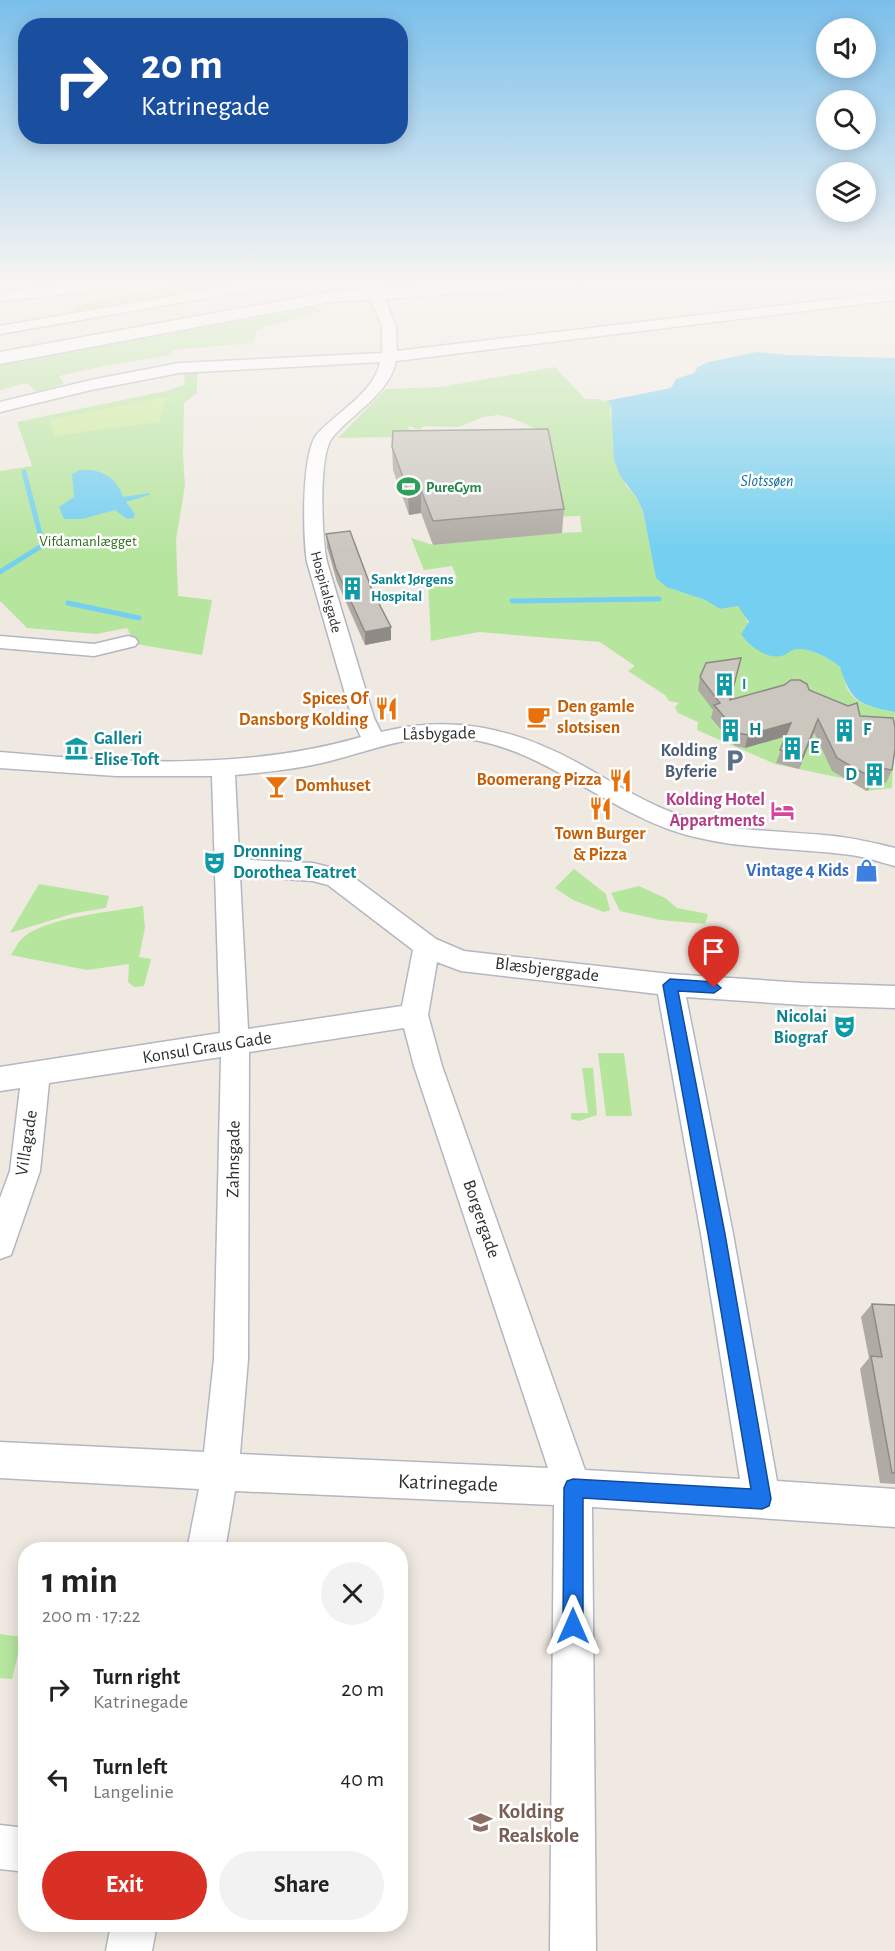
<!DOCTYPE html>
<meta charset="utf-8">
<style>
:root{--surface:#fff;--page:#f2f2f2;--text:#222;--muted:#767676;--accent:#d93025}
body{margin:0;font-family:"Alegreya Sans",sans-serif;background:var(--page);color:var(--text);height:100vh;display:flex;flex-direction:column;font-size:22px;white-space:nowrap}
*{box-sizing:border-box;margin:0}
p{font-size:20px;color:var(--muted)}
.icon{flex:none;width:33px;height:33px;fill:none;stroke:currentColor;stroke-width:2;stroke-linecap:round;stroke-linejoin:round}
.map{position:relative;flex:1;overflow:hidden}
.side{position:absolute;left:18px;top:1542px;width:390px;height:390px;display:flex;flex-direction:column;background:var(--surface);border-radius:24px;box-shadow:0 3px 15px #0003}
.side>*{flex:none}
.banner{position:absolute;left:18px;top:18px;width:390px;height:126px;border-radius:24px;box-shadow:0 3px 15px #0003;background:#1a4fa0;color:#fff;overflow:hidden}
.tools{position:absolute;left:816px;top:18px;display:grid;gap:12px}
.tools a{display:grid;place-items:center;width:60px;height:60px;border-radius:50%;background:var(--surface);box-shadow:0 3px 15px #0003;font-size:30px}
.pin{position:absolute;display:grid;place-items:center;width:51px;height:51px;color:#fff;margin:-62px -26px;border-radius:50% 50% 50% 0;rotate:-45deg;box-shadow:0 0 6px #0007}
.pin .icon{rotate:45deg}
.me{position:absolute;width:66px;margin:-33px;rotate:0deg;stroke-linejoin:round;filter:drop-shadow(0 0 4px #0008)}
.turn{display:flex;align-items:center;gap:21px;height:126px;padding:0 24px;font-size:27px}
.turn .icon{width:78px;height:78px;stroke-width:2.5}
.turn b{display:block;font-size:42px;line-height:51px}
.round{display:grid;place-items:center;flex:none;width:63px;height:63px;border-radius:32px;background:var(--page)}
.summary{display:flex;align-items:center;justify-content:space-between;height:102px;padding:0 24px}
h1{font-size:36px;font-weight:700;line-height:45px}
.button{display:flex;gap:12px;margin-top:auto;padding:12px 24px}
.button a{flex:1;height:69px;border-radius:36px;background:var(--accent);color:#fff;font-size:24px;font-weight:700;line-height:69px;text-align:center}
.button a+a{background:var(--page);color:var(--text)}
ul{padding:0;list-style:none}
li{display:flex;align-items:center;gap:18px;height:90px;padding:0 24px}
li div{flex:1}
li b{display:block;font-size:22px}
li em{font-style:normal}
.map>svg:first-child{display:block}
</style>
<div class="map">
<svg width="895" height="1951" viewBox="0 0 895 1951">
<rect width="100%" height="100%" fill="#efe9e1"/>
<g fill="#b6e59e">
<polygon points="202,279 280,279 280,281 201,292 190,282"/>
<polygon points="186,283 198,293 151,300 143,292"/>
<polygon points="138,292 147,301 77,314 71,307"/>
<path d="M316 307 320 312C298 316 278 324 256 330L254 343 173 350 171 355 99 367 59 376 64 384 36 392 27 383 0 390V365Z"/>
<path d="M555 367 585 399H598L611 403 610 412 625 484 637 498 643 511 656 578 666 587 705 600 720 609 737 606 742 609 749 625 742 634C752 644 761 655 776 656 784 657 787 651 793 649 806 645 831 659 840 667 844 674 844 683 848 690 858 707 878 708 895 712L892 788 866 791 846 779 775 764 697 730 698 722 678 713 675 707 679 703 669 701 665 695 628 671 635 666 600 642 479 632 431 641 428 582 457 578 452 566 424 570 411 538 433 545 532 534 582 532 580 516 544 517 541 431 512 418 498 415 483 417 459 427 425 426 418 430 410 426 407 428 412 431 401 437 338 438 386 389 441 387Z"/>
<polygon points="185,373 197,373 197,393 184,403 183,455 185,485 176,540 178,596 212,600 202,655 135,644 127,628 96,634 27,628 0,601 0,471 32,466 17,422 166,391 184,385"/>
<polygon points="574,869 606,894 610,910 604,912 573,900 555,888"/>
<polygon points="39,884 109,896 106,908 75,913 10,933"/>
<polygon points="639,886 665,898 677,908 708,914 705,924 660,920 620,911 611,893"/>
<path d="M143 906 145 928 139 957 151 959 144 986 134 987 128 982 129 964 87 970 11 955C15 949 19 940 25 936 49 917 112 912 143 906Z"/>
<polygon points="598,1053 624,1053 632,1116 606,1116"/>
<polygon points="582,1068 593,1068 597,1115 579,1121 571,1119 571,1113 588,1113"/>
<polygon points="0,1634 22,1637 12,1679 0,1678"/>
</g>
<polygon fill="#c9ec9a" points="159,398 166,398 159,422 55,436 49,420"/>
<g fill="#75cff0">
<path d="M757 352 787 355 895 358V712C859 705 851 702 840 667 831 659 811 648 798 649 791 649 787 655 781 656 766 659 749 646 741 634L749 622 738 606 720 609 705 600 666 587 656 578 643 511 637 498 621 477 614 460 611 404 606 401 671 388 676 379 694 373 698 367 708 362Z"/>
<path d="M80 470C100 468 118 478 123 497L150 493 149 495 126 502 135 514 134 518 127 519 115 510 82 519H64L59 507 74 497 72 474Z"/>
</g>
<g fill="none" stroke-linecap="round" stroke-linejoin="round">
<g stroke="#75cff0" stroke-width="5">
<polyline points="0,572 43,545 24,472"/>
<polyline points="512,601 659,599"/>
<polyline points="68,603 139,618"/>
</g>
<defs>
<g id="street">
<polygon points="110,279 140,279 133,283 77,293 0,301 0,293"/>
<polygon points="292,279 342,279 335,283 241,292 0,334 0,326 241,284"/>
<path d="M362 279H376L396 326 397 351 895 292V300L396 361C389 395 352 413 332 438 318 456 322 539 327 562L374 718 381 732C453 714 513 728 578 763 614 783 649 806 688 818 734 832 785 831 833 836 854 838 874 843 895 848V866C880 862 866 857 851 855 791 847 728 850 671 830 595 803 533 741 450 737 408 735 369 751 330 761 299 769 267 772 235 775L239 853 251 860 313 863 345 871 436 939 464 951 670 974 803 983 895 986V1008L803 1005 686 997 733 1234 777 1481 895 1489V1527L592 1507 596 1951H550L554 1505 235 1491 225 1550H187L199 1489 0 1478V1442L204 1452 214 1359 221 1057 49 1083 40 1171 11 1255 0 1259V1198L10 1171 20 1088 0 1091V1067L220 1033 212 776H116L0 768V752C120 763 244 771 361 737L352 718 307 562C303 537 301 454 317 434 337 412 374 393 380 362L179 373 91 390 0 412V402L91 380 179 363 382 353V326ZM240 876 313 881 328 885 413 950 402 1006 248 1029ZM437 962 461 971 658 994 701 1234 740 1479 585 1470 442 1066 428 1015ZM404 1028 414 1066 548 1468 240 1454 248 1359 249 1052Z"/>
<polygon points="0,636 94,644 128,636 135,638 138,642 135,646 94,656 0,648"/>
<polygon points="0,1825 26,1828 26,1872 0,1869"/>
<polygon points="111,1924 157,1924 152,1951 106,1951"/>
</g>
<polygon id="secondary" points="520,279 618,279 610,284 331,302 0,364 0,352 331,292"/>
</defs>
<use href="#street" stroke="#b4b7c1" stroke-width="3"/>
<use href="#secondary" stroke="#b4b7c1" stroke-width="3"/>
<use href="#street" fill="#fff" fill-rule="evenodd"/>
<use href="#secondary" fill="#fff" fill-rule="evenodd"/>
</g>
<g fill="#afaba4">
<polygon points="392,447 564,509 562,533 433,545 421,513 409,515 393,470"/>
<polygon points="326,534 372,590 391,627 391,640 365,645 337,582 327,547"/>
<polygon points="700,677 730,700 809,690 860,716 895,727 895,754 892,770 886,783 875,780 867,791 832,771 814,732 799,769 776,763 786,736 745,748 735,746 711,718 713,710 698,690"/>
<polygon points="872,1304 895,1305 895,1484 880,1483 860,1369 869,1358 861,1317"/>
</g>
<g fill="#8e8b86">
<polygon points="421,490 421,513 409,515 408,491"/>
<polygon points="391,627 391,640 365,645 365,632"/>
<polygon points="818,719 814,732 799,769 803,756"/>
<polygon points="791,723 787,736 745,748 748,735"/>
<polygon points="880,768 875,780 867,791 872,778"/>
</g>
<g fill="#cbc7bf" stroke="#8e8b86" stroke-width="1.5">
<polygon points="548,429 564,509 433,521 421,490 408,491 392,447 393,431"/>
<polygon points="350,531 372,590 391,627 365,632 336,569 326,534"/>
<polygon points="741,658 730,700 784,685 791,680 800,680 807,684 809,690 848,706 857,703 860,716 893,718 895,727 895,749 892,770 880,768 872,778 837,758 818,719 803,756 780,750 791,723 748,735 738,733 714,705 720,703 700,677 706,663"/>
<polygon points="872,1304 895,1305 895,1473 892,1473 871,1356 882,1357"/>
</g>
<linearGradient id="sky" x2="0" y2="1"><stop stop-color="#7abfeb"/><stop offset="0.51" stop-color="#f8f5f2"/><stop offset="1" stop-color="#f8f5f2" stop-opacity="0"/></linearGradient>
<rect width="895" height="552" fill="url(#sky)"/>
<polygon fill="#1a73e8" stroke="#114b97" stroke-width="1.5" points="670,979 714,982 721,988 714,993 678,991 725,1234 771,1499 769,1506 762,1509 583,1498 583,1626 580,1633 573,1636 566,1633 563,1626 564,1488 567,1481 573,1479 751,1489 708,1234 663,985"/>
<defs>
<symbol id="stadium-bare" viewBox="-9 -9 18 18"><path d="M0-5a6.5 5 0 1 0 0 10a6.5 5 0 1 0 0-10ZM-3.5-1.8h7v3.6h-7Z" fill="#2e9e5b" stroke="#fff" stroke-width="2.5" paint-order="stroke"/></symbol>
<symbol id="building-bare" viewBox="-9 -9 18 18"><path d="M-4-6H4V6H1V3H-1V6H-4ZM-2.5-4.3h1.7v1.8h-1.7ZM.8-4.3h1.7v1.8H.8ZM-2.5-1h1.7V.8h-1.7ZM.8-1h1.7V.8H.8Z" fill="#0f9aa8" stroke="#fff" stroke-width="2.5" paint-order="stroke"/></symbol>
<symbol id="restaurant-bare" viewBox="-9 -9 18 18"><path d="M-5-6h1v4h1v-4h1v4h1v-4h1v5L-1.5 .5V6h-2V.5L-5-1ZM5-6V6H3V1.5H1.5Q1.5-4 5-6Z" fill="#e8710a" stroke="#fff" stroke-width="2.5" paint-order="stroke"/></symbol>
<symbol id="cafe-bare" viewBox="-9 -9 18 18"><path d="M-5.5-4.5H6V0H3Q3 3.5 0 3.5H-2.5Q-5.5 3.5-5.5 0ZM3-3.2v2h1.7v-2ZM-6 4.5H4V6H-6Z" fill="#e8710a" stroke="#fff" stroke-width="2.5" paint-order="stroke"/></symbol>
<symbol id="museum-bare" viewBox="-9 -9 18 18"><path d="M0-6L6-3V-2H-6V-3ZM-5-1h2V3h-2ZM-1-1h2V3h-2ZM3-1h2V3H3ZM-6 4H6V6H-6Z" fill="#0f9aa8" stroke="#fff" stroke-width="2.5" paint-order="stroke"/></symbol>
<symbol id="parking-bare" viewBox="-9 -9 18 18"><path d="M-3.5-5.5H1a3.5 3.5 0 0 1 0 7H-1V5.5H-3.5ZM-1-3.4V-.6H.8a1.4 1.4 0 0 0 0-2.8Z" fill="#5c6f8a" stroke="#fff" stroke-width="2.5" paint-order="stroke"/></symbol>
<symbol id="bar-bare" viewBox="-9 -9 18 18"><path d="M-6-5H6L.8 .8V4.5H3.5V6h-7V4.5H-.8V.8Z" fill="#e8710a" stroke="#fff" stroke-width="2.5" paint-order="stroke"/></symbol>
<symbol id="hotel-bare" viewBox="-9 -9 18 18"><path d="M-6-4.5h1.5V1H6V5H4.5V3h-9V5H-6ZM-4 0a1.8 1.8 0 1 1 3.6 0ZM.5 0V-2.5h3Q6-2.5 6 0Z" fill="#d1479c" stroke="#fff" stroke-width="2.5" paint-order="stroke"/></symbol>
<symbol id="theatre-bare" viewBox="-9 -9 18 18"><path d="M-5-5.5Q0-4 5-5.5V0Q5 5 0 6Q-5 5-5 0ZM-3.3-2.5H-1v1.5H-3.3ZM1-2.5H3.3v1.5H1ZM-2.8 1Q0 5.5 2.8 1Z" fill="#0f9aa8" stroke="#fff" stroke-width="2.5" paint-order="stroke"/></symbol>
<symbol id="shop-bare" viewBox="-9 -9 18 18"><path d="M-5-2.5h2.3a2.7 3.5 0 0 1 5.4 0H5L5.5 6h-11ZM-1.5-2.5h3a1.5 2.3 0 0 0-3 0Z" fill="#3f7fe0" stroke="#fff" stroke-width="2.5" paint-order="stroke"/></symbol>
<symbol id="school-bare" viewBox="-9 -9 18 18"><path d="M0-5L7-2L0 1L-7-2ZM-4 1L0 2.5L4 1V4Q0 6-4 4Z" fill="#8d6e63" stroke="#fff" stroke-width="2.5" paint-order="stroke"/></symbol>
</defs>
<g fill-rule="evenodd">
<use href="#stadium-bare" x="392" y="470" width="33" height="33"/>
<use href="#building-bare" x="336" y="572" width="33" height="33"/>
<use href="#building-bare" x="708" y="668" width="33" height="33"/>
<use href="#restaurant-bare" x="370" y="692" width="33" height="33"/>
<use href="#cafe-bare" x="522" y="700" width="33" height="33"/>
<use href="#building-bare" x="714" y="714" width="33" height="33"/>
<use href="#building-bare" x="828" y="714" width="33" height="33"/>
<use href="#building-bare" x="776" y="732" width="33" height="33"/>
<use href="#museum-bare" x="60" y="732" width="33" height="33"/>
<use href="#parking-bare" x="718" y="744" width="33" height="33"/>
<use href="#building-bare" x="858" y="758" width="33" height="33"/>
<use href="#restaurant-bare" x="604" y="764" width="33" height="33"/>
<use href="#bar-bare" x="260" y="770" width="33" height="33"/>
<use href="#restaurant-bare" x="584" y="792" width="33" height="33"/>
<use href="#hotel-bare" x="766" y="794" width="33" height="33"/>
<use href="#theatre-bare" x="198" y="846" width="33" height="33"/>
<use href="#shop-bare" x="850" y="854" width="33" height="33"/>
<use href="#theatre-bare" x="828" y="1010" width="33" height="33"/>
<use href="#school-bare" x="464" y="1806" width="33" height="33"/>
</g>
<g text-anchor="middle" dominant-baseline="central" stroke-width="5" stroke-linejoin="round" paint-order="stroke">
<g font-size="15" font-weight="bold" fill="#27864d" stroke="#fff" text-anchor="start">
<text x="426" y="487">PureGym</text>
</g>
<g font-size="15" fill="#2c6e1b" stroke="#fff">
<text x="88" y="541">Vifdamanlægget</text>
</g>
<g font-size="15" font-weight="bold" fill="#0d838f" stroke="#fff" text-anchor="start">
<text x="371" y="579">Sankt Jørgens<tspan x="371" dy="17">Hospital</tspan></text>
<text x="742" y="684">I</text>
</g>
<g font-size="15" fill="#2e2e2e" stroke="#fff">
<text transform="translate(326 592) rotate(75)">Hospitalsgade</text>
</g>
<g font-size="16" font-style="italic" fill="#0d6fa3" stroke="#fff">
<text x="767" y="481">Slotssøen</text>
</g>
<g font-size="18" font-weight="bold" fill="#c56008" stroke="#fff" text-anchor="end">
<text x="368" y="699">Spices Of<tspan x="368" dy="21">Dansborg Kolding</tspan></text>
<text x="557" y="707" text-anchor="start">Den gamle<tspan x="557" dy="21">slotsisen</tspan></text>
<text x="602" y="780">Boomerang Pizza</text>
<text x="295" y="786" text-anchor="start">Domhuset</text>
<text x="600" y="834" text-anchor="middle">Town Burger<tspan x="600" dy="21">&amp; Pizza</tspan></text>
</g>
<g font-size="18" font-weight="bold" fill="#0d838f" stroke="#fff" text-anchor="start">
<text x="749" y="730">H</text>
<text x="863" y="730">F</text>
<text x="94" y="739">Galleri<tspan x="94" dy="21">Elise Toft</tspan></text>
<text x="810" y="748">E</text>
<text x="857" y="775" text-anchor="end">D</text>
<text x="233" y="852">Dronning<tspan x="233" dy="21">Dorothea Teatret</tspan></text>
<text x="827" y="1017" text-anchor="end">Nicolai<tspan x="827" dy="21">Biograf</tspan></text>
</g>
<g font-size="18" fill="#2e2e2e" stroke="#fff">
<text transform="translate(439 734) rotate(-1)">Låsbygade</text>
<text transform="translate(547 970) rotate(7)">Blæsbjerggade</text>
<text transform="translate(207 1048) rotate(-9)">Konsul Graus Gade</text>
<text transform="translate(27 1143) rotate(-81)">Villagade</text>
<text transform="translate(234 1159) rotate(-89)">Zahnsgade</text>
<text transform="translate(481 1219) rotate(71)">Borgergade</text>
</g>
<g font-size="18" font-weight="bold" fill="#4e5e75" stroke="#fff" text-anchor="end">
<text x="717" y="751">Kolding<tspan x="717" dy="21">Byferie</tspan></text>
</g>
<g font-size="18" font-weight="bold" fill="#b23c85" stroke="#fff" text-anchor="end">
<text x="765" y="800">Kolding Hotel<tspan x="765" dy="21">Appartments</tspan></text>
</g>
<g font-size="18" font-weight="bold" fill="#366cbe" stroke="#fff" text-anchor="end">
<text x="849" y="871">Vintage 4 Kids</text>
</g>
<g font-size="21" fill="#2e2e2e" stroke="#fff">
<text transform="translate(448 1483) rotate(2)">Katrinegade</text>
</g>
<g font-size="21" font-weight="bold" fill="#785e54" stroke="#fff" text-anchor="start">
<text x="498" y="1811">Kolding<tspan x="498" dy="24">Realskole</tspan></text>
</g>
</g>
</svg>
<div class="tools">
<a><svg class="icon" aria-label="sound" viewBox="0 0 24 24"><path d="M4 9h4l5-4v14l-5-4H4zM17 9q2 3 0 6"/></svg></a>
<a><svg class="icon" aria-label="search" viewBox="0 0 24 24"><circle cx="10" cy="10" r="6"/><path d="M15 15l6 6"/></svg></a>
<a><svg class="icon" aria-label="layers" viewBox="0 0 24 24"><path d="M12 4l9 5-9 5-9-5zM3 14l9 5 9-5"/></svg></a>
</div>
<div class="pin" style="left:714px;top:988px;background:#d93025"><svg class="icon" aria-label="arrive" viewBox="0 0 24 24"><path d="M6 21V4h12l-3 4 3 4H6"/></svg></div>
<svg class="me" style="left:573px;top:1626px" viewBox="-20 -20 40 40"><path d="M0-17L14 15 0 8-14 15z" fill="#1a73e8" stroke="#fff" stroke-width="4"/></svg>
<div class="banner">
<div class="turn"><svg class="icon" aria-label="right" viewBox="0 0 24 24"><path d="M7 20v-9h11M14 6l5 5-5 5"/></svg><div><b>20 m</b>Katrinegade</div></div>
</div>
<section class="side">
<div class="summary"><div><h1>1 min</h1><p>200 m · 17:22</p></div><a class="round"><svg class="icon" aria-label="close" viewBox="0 0 24 24"><path d="M6 6l12 12M18 6L6 18"/></svg></a></div>
<ul>
<li><svg class="icon" aria-label="right" viewBox="0 0 24 24"><path d="M7 20v-9h11M14 6l5 5-5 5"/></svg><div><b>Turn right</b><p>Katrinegade</p></div><em>20 m</em></li>
<li><svg class="icon" aria-label="left" viewBox="0 0 24 24"><path d="M17 20v-9H6M10 6l-5 5 5 5"/></svg><div><b>Turn left</b><p>Langelinie</p></div><em>40 m</em></li>
</ul>
<div class="button"><a>Exit</a><a>Share</a></div>
</section>
</div>
